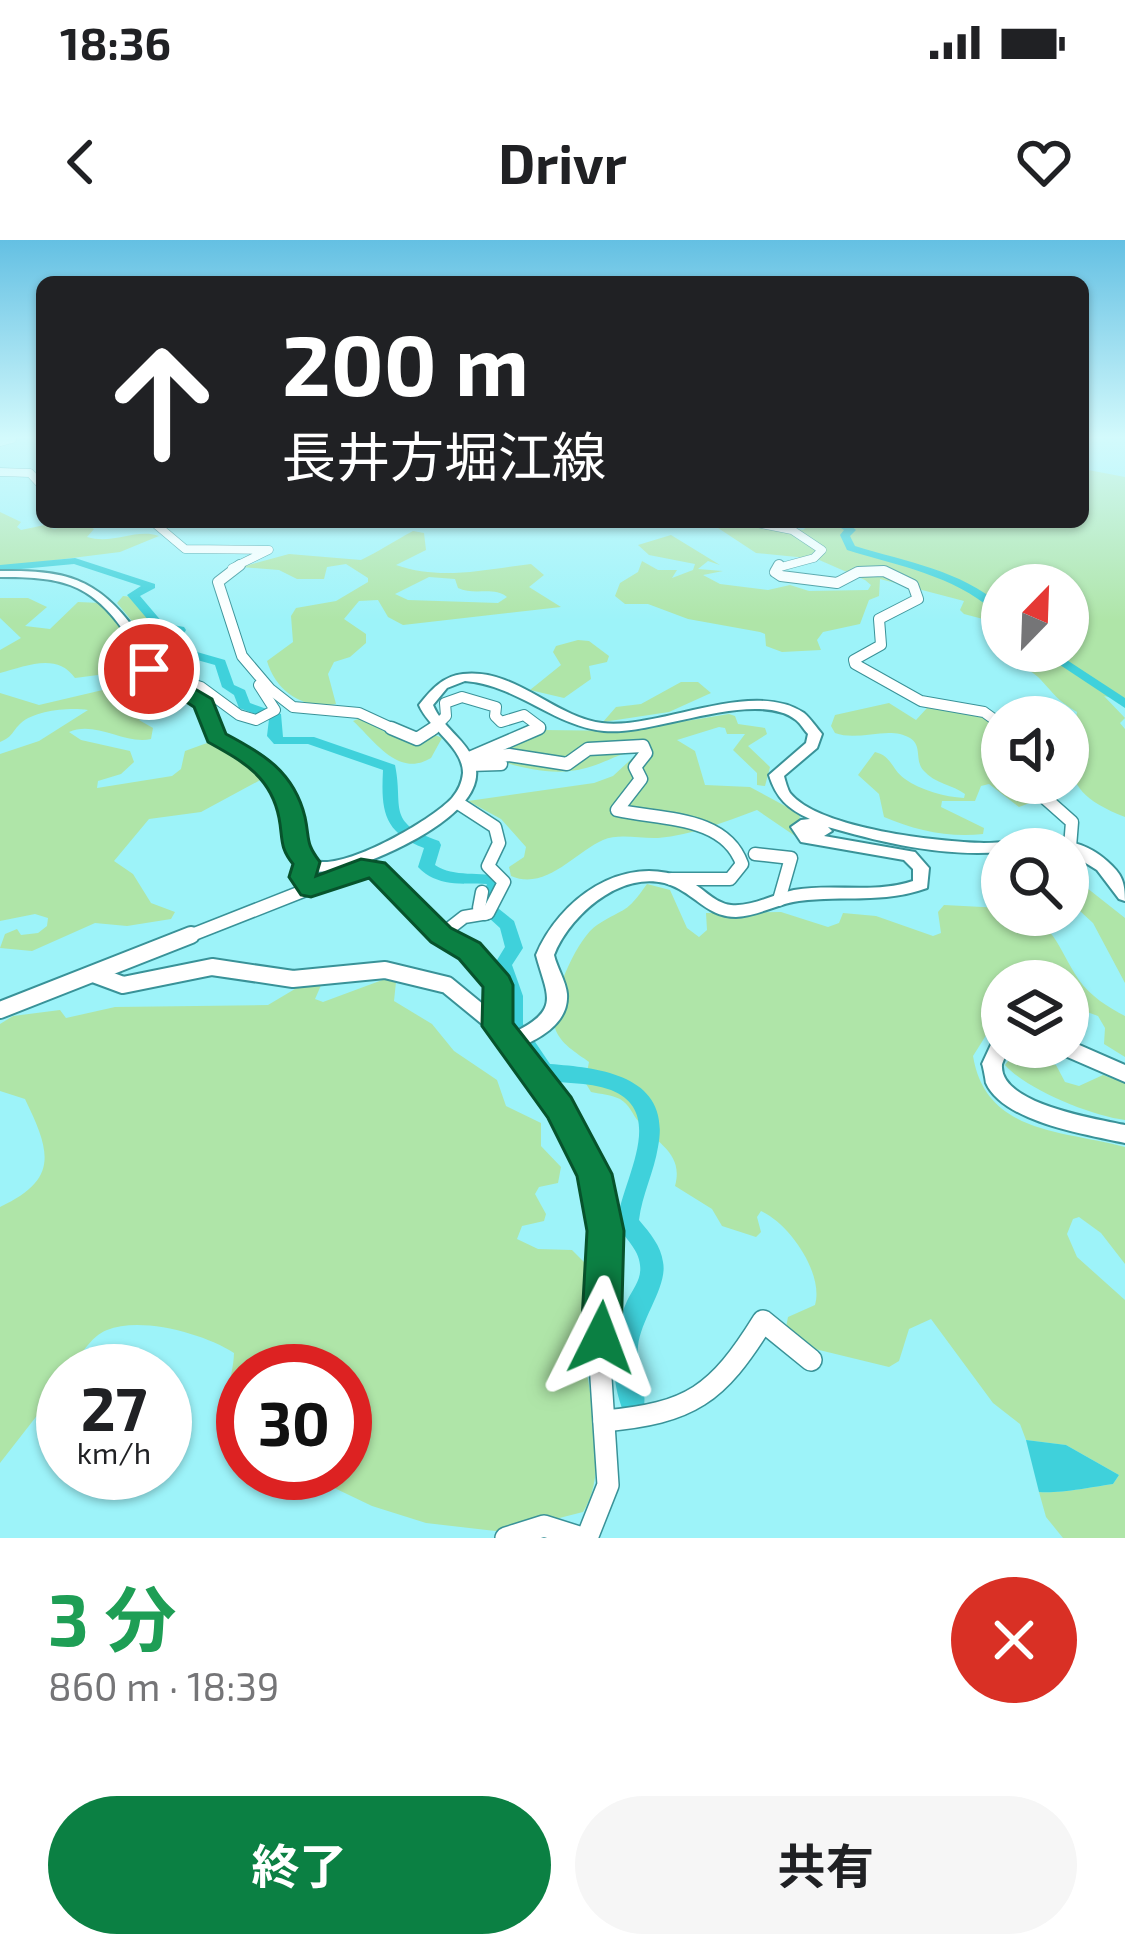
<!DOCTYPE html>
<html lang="ja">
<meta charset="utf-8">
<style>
:root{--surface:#fff;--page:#f6f6f6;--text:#202124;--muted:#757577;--accent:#0b8043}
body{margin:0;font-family:"Exo 2","Noto Sans JP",sans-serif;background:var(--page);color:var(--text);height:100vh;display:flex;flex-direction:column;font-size:45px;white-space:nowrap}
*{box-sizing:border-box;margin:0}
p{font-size:39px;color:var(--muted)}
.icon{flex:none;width:66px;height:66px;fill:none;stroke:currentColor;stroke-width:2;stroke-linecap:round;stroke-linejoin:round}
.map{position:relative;height:1298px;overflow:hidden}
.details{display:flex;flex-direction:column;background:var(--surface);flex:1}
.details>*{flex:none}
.hud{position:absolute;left:36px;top:36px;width:1053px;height:252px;border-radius:18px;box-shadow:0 3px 9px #0004;background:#202124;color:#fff;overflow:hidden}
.needle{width:78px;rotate:23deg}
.fabs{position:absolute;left:981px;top:324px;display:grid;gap:24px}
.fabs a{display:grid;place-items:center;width:108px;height:108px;border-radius:50%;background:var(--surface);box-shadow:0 3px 9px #0004;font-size:60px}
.speed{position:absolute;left:36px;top:1104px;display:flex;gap:24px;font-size:60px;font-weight:700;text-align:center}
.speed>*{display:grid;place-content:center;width:156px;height:156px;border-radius:50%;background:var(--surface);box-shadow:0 3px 9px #0004;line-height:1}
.speed small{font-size:30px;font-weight:400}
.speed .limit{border:18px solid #d22;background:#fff;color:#111}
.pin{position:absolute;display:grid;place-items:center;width:102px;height:102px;color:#fff;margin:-51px;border:6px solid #fff;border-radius:50%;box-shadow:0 3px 12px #0007}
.me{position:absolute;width:132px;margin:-66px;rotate:3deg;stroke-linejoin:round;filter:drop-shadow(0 0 9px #0008)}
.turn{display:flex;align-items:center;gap:42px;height:252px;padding:0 48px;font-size:54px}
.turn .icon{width:156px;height:156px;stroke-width:2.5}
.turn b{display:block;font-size:84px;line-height:102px}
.round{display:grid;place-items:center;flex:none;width:126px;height:126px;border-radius:63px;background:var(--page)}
.summary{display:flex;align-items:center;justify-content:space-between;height:204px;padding:0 48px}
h1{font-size:72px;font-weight:700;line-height:90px;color:#1e9e55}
.button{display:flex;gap:24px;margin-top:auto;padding:24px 48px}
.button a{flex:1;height:138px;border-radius:72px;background:var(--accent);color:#fff;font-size:48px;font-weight:700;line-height:138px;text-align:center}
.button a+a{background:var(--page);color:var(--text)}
.status{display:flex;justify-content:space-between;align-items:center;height:84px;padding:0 60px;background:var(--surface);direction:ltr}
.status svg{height:33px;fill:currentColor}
header{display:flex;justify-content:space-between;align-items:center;height:156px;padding:0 48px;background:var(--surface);font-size:54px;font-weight:700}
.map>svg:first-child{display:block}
</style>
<div class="status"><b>18:36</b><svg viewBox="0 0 49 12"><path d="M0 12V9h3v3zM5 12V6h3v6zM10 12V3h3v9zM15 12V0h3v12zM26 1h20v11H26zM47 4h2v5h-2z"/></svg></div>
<header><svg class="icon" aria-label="back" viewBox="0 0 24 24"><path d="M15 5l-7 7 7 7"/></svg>Drivr<svg class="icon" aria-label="heart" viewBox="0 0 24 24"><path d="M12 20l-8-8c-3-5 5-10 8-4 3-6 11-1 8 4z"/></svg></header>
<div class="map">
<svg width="1125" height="1298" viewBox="0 0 1125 1298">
<rect width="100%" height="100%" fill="#9df3f9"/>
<g fill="#afe5a8" fill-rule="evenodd">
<path d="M1083 229 1125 237V461L1104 456 1125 478 1120 483 1125 489V577C1058 551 1069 525 1077 472 1059 462 1053 453 1041 440 1024 421 1001 426 990 395L998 383 964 374 960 370 964 361 880 339 879 356 869 360 860 384 823 392 817 400 821 410 782 412 766 406 765 394 760 392 688 379 648 364H625L615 356 620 343 638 332 642 321 658 330H677L672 338 693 330 695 324 649 315 638 305 671 295 720 325 708 321 698 329 723 331 703 335 720 344 768 350 790 345 809 351 868 350 871 345 865 340 817 319 756 313 715 286 757 282 803 290 813 282H1083ZM1002 345H1068V411H1002Z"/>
<path d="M0 272 21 282 17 287 21 290 59 282 52 289 84 284 94 289 87 297C114 305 135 288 159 296L120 312 0 327Z"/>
<path d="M413 291 424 293 426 310 396 325C442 341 485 329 531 324L544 335 529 347 561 367 403 385 388 377 378 360 359 361 344 379 366 394V403L350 417 334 422 328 434 336 464C306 470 276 453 267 421L293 402 291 376 296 368 336 361 368 342V338L346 324 327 327 324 339H297L279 330 241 327 289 314 361 320C378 312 394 301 413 291ZM429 337 455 339 458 348C474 356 494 346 507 357L498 363 408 360 395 354Z"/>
<polygon points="123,356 133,357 158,386 178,390 168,408 181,420 165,429 139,415 150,403 117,363"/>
<path d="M0 358H28L47 367 25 386 50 389 78 362 101 363 116 377 123 393 106 405 118 410 123 425 98 435 75 438C57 412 26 426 0 433V410L21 398 0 378Z"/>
<polygon points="578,400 589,401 609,416 607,422 589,426 591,439 564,458 530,450 561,425 553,412 556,406"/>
<path d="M141 441 159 449 151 459 152 468 139 480 153 488 151 499C125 505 95 480 69 492L81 500 130 511 134 522 121 534 98 541 97 548 172 536 181 529 185 511 207 503 259 526 264 538 201 572 149 579 114 621 133 634 151 663 175 672 171 679 127 686 95 683 32 711 0 708 5 694 17 689 21 695 38 693 47 686 48 678 35 674 0 681V514L39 501 88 470C71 467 35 470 21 483 12 491 13 497 0 502V453L39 465Z"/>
<polygon points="681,442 698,442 711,453 669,472 603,482 616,467 641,464"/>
<path d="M889 463 916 480 927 468 982 476 1002 489V543H1022L1040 559 1019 567 989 544 981 546 975 561H942L941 567 984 588 983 594C949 598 914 590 884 577L879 554 858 535 875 512C892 516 891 529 905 539 920 550 945 557 964 558L965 554C953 545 934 543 924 531 914 521 923 506 910 498 889 485 859 502 835 493L831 486 835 475Z"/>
<path d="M729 474 735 476 738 484 765 488 767 494 748 506 770 527 765 546 757 545V533L733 510 745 494H727L725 488 719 487 677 500 695 511 705 545 750 547 800 574 798 598 757 570C725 582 692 595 658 598 641 599 619 593 603 600 574 613 546 651 511 636L509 627 524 617 526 607 501 579 468 561 594 543 613 536 640 511C614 514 609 522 586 528 553 537 524 528 492 519V514L543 490 624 491Z"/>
<path d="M360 478C387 491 404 510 433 494L442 498 431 518C398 538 375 501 353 481Z"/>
<polygon points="1068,633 1125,678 1125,743 1093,683 1068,660"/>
<path d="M647 644 670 650 687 688 699 697 707 690 706 673 781 672 828 687 839 683 843 673 876 676 933 696 941 693 938 672 944 665 1002 668V675C1055 675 1054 703 1079 740 1089 755 1109 768 1125 776V817L1104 804 1105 788 1098 776 1068 765V741H1002V770L973 816C986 894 1062 890 1125 907V1024L1101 993 1079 977 1073 979 1067 994 1077 1017 1125 1060V1298H1063L1046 1277 1039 1252C1057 1254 1093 1247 1113 1244L1119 1235 1066 1205 1026 1200 1020 1184 993 1163 931 1079 909 1089 899 1121 889 1127 815 1109 786 1087 788 1077 815 1065C824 1034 790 984 761 971L757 977 761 992 756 997 722 986 712 969 675 946C684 913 657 904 639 882 632 874 630 865 620 859 612 855 601 854 591 852L585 842 589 822C577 813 560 804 555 788 548 764 576 699 597 685 627 666 625 675 647 644Z"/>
<path d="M385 739 396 742 394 761 432 784 454 811 497 840 506 866 541 883V906L561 927 558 943 539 947 535 954 546 974 544 981 522 986 517 999 538 1009 572 1010 584 1022C587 1043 580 1066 581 1087 584 1140 613 1226 583 1272L504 1292 426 1283 372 1266 303 1233H345V1131H243V1211L223 1204C214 1171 233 1147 234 1113 205 1094 141 1076 107 1090 91 1096 79 1117 70 1131H63L60 1146 0 1223V967C60 939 50 911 25 859L0 851V784L13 776 60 770 66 778 115 767 268 765 305 743H322L315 759 323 762Z"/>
<path d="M1015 812 1056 825 1065 842 1079 846 1103 835 1125 843V880C1092 876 1027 850 1005 825Z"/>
</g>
<path fill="#3fd1db" d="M1026 1200 1066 1205 1119 1235 1113 1244C1093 1247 1057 1254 1039 1252Z"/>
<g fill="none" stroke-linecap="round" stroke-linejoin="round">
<g fill="#3fd1db" fill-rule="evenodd">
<path d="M832 282C842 282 849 283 856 290L850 296 855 306C907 322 960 330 1002 366V389L989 381 994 371C952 335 899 326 847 310L840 295 844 290Z"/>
<path d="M75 318 155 344V348L140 356 163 383 184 387 186 390 176 406 225 420 234 445 245 450 250 463 281 474 283 497H314L395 525C404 568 385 582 439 601L441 605 435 625C454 638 480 631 503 637L505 641 494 665 514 681 523 708 512 725 523 756V784L550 824C602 828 672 836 658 907 654 932 642 955 639 980 650 993 661 1006 663 1022 668 1046 641 1078 638 1106 636 1128 650 1153 642 1173L633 1177 624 1173C609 1137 611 1096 627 1061 633 1049 642 1039 640 1025 639 1009 624 998 617 984 620 943 669 873 611 850 587 841 561 845 537 838L505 785V756L494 725 505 707 500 688 477 667 487 644C461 643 437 647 418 627L424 608C383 592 381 570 383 530L308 504H274L267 496 269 479 239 468 234 455 222 447 215 425 165 411 163 408 173 392 155 388 127 355 141 346 74 324 0 331V325Z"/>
<polygon points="1039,411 1053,411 1125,458 1125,468"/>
</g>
<defs>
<g id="minor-far4">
<polyline points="0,202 12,199"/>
<polyline points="0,232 30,233 42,246"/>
<polyline points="153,282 185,309 269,310 232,328"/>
<polyline points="751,282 792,290 822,310 814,318 777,328"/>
</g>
<g id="minor-far3">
<polyline points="240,325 218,342 242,416 270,449 293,467 359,473 398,491"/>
<polyline points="779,325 775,332 781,336 837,343 858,332 884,331 913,345 918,359 879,379 881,405 854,420 855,424 921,461 984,472 1002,485"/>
<polyline points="159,434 201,447 239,475 256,480 275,470 259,445"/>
<polyline points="431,491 446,476 445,463 462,457 496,467 495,476 501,482 524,475 540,487 532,491"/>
</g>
<g id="minor-far2">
<polyline points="391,488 417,499 434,488"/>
<polyline points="467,519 539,488"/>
<path d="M469 525 501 524 487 517 509 515 567 524 588 509 643 506 646 513 635 527 641 539 617 570C660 580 725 575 742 624L730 639H671"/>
<polyline points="1028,543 1072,582 1070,607"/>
<polyline points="755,614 791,618 779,660"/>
<polyline points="482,652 479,668 485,674"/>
<polyline points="441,695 464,677 488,673 504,642 488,626 499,603 495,587 458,563"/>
<polyline points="184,698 311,648"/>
</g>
<g id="minor-far1">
<polyline points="96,735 123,745 212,727 293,739 385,730 447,745 497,786"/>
<polyline points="0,770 191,695"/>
<polyline points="512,802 584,908 602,962"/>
</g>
<g id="minor">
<path d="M604 1181C691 1173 717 1155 763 1081L811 1120"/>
<polyline points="506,1298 544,1286 582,1298"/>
<polyline points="587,1298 608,1245 600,1123 605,1022 601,959"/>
</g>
<g id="major">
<path d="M0 331C64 330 97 337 136 391L134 415 209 461 222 496C241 505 262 512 276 529 284 539 289 550 292 562 297 579 295 612 313 620 341 633 432 580 452 558 458 551 462 543 463 533 463 507 429 489 419 465 431 450 443 436 463 434 515 428 554 477 602 483 659 490 752 438 804 473 810 478 817 488 822 494L817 508 784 536C785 540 788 550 790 553 819 589 940 602 984 603 1028 603 1070 588 1107 621 1122 634 1125 642 1125 661L1119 659 1097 630 1068 612V609H1002V612C944 617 883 603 828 587L832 591 824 596 915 612 929 628 927 648C882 664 844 655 799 661 777 664 758 676 736 677 711 677 699 660 679 649 630 622 571 672 554 715 557 728 566 741 567 754 569 785 536 801 512 810L505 808 488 786 492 760 489 747 464 716 435 699 377 637 362 634 317 652H305L294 637 297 626C285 609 283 593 280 573 272 528 248 519 211 501L198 466 124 419V391C89 341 58 337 0 337ZM465 441C517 445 554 486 604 491 654 496 755 448 796 480 801 484 804 490 808 494L806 503 769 535C776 558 788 569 810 579L801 580 791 587 801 602 904 620 913 629V641C874 654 833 643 794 650 773 654 753 667 731 665 713 663 701 645 684 638 622 613 559 660 536 715 547 756 561 769 515 792L507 784 510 760 507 745 476 706 447 691 388 629 364 623C398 610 495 567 473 519 464 498 442 487 433 465L447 448ZM337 631 314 640 310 636 312 632Z"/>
<path d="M1002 794V807H1009C1009 809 1002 823 1002 825 999 864 1097 879 1125 885V903C1088 895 1003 882 986 843 986 842 983 825 982 824L995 796Z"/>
<polygon points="1068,800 1125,825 1125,842 1058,813 1055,807 1068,807"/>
</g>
</defs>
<use href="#minor-far4" stroke="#399298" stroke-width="9"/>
<use href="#minor-far3" stroke="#399298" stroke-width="12"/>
<use href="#minor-far2" stroke="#399298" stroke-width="15"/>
<use href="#minor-far1" stroke="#399298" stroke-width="20"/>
<use href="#minor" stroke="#399298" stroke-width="24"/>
<use href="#major" stroke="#399298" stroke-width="4"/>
<use href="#minor-far4" stroke="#fff" stroke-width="8"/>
<use href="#minor-far3" stroke="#fff" stroke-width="10"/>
<use href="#minor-far2" stroke="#fff" stroke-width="12"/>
<use href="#minor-far1" stroke="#fff" stroke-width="16"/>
<use href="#minor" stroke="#fff" stroke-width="21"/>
<use href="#major" fill="#fff" fill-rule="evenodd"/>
</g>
<linearGradient id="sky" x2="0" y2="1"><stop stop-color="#64c0e3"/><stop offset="0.52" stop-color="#d3fafc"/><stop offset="1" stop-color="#d3fafc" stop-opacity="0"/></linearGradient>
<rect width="1125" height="380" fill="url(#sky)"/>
<path fill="#0b8043" stroke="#07532c" stroke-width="3" d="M149 422 212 459 226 494C264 514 294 532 305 577 310 600 305 602 320 622L316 636 361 619 385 623 451 688 480 703 509 736 513 745V783L571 857 612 934 624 991 621 1098 615 1112 601 1118 587 1112 581 1098 587 991 577 936 548 878 482 786 483 747 459 719 431 702 369 638 311 657 301 655 289 637 293 624C279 607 283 598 279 578 271 536 242 521 208 502L194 467 142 433V424Z"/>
</svg>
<div class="fabs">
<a><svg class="needle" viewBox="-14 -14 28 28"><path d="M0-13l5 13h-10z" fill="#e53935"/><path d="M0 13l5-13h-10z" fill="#757577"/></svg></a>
<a><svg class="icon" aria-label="sound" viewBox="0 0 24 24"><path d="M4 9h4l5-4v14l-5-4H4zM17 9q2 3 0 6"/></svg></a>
<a><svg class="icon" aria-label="search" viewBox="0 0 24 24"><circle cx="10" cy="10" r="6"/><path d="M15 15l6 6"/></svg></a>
<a><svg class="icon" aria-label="layers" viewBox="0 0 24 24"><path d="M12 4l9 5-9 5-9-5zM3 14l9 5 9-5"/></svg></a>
</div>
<div class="speed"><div>27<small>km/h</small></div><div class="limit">30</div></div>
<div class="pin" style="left:149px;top:429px;background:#d93025"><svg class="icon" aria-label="arrive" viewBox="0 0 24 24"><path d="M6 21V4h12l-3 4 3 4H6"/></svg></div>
<svg class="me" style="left:601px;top:1098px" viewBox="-20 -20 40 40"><path d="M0-17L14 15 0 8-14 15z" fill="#0b8043" stroke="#fff" stroke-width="4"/></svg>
<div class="hud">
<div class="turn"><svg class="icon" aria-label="ahead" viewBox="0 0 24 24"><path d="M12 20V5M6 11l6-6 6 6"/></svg><div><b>200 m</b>長井方堀江線</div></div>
</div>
</div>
<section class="details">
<div class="summary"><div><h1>3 分</h1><p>860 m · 18:39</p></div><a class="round" style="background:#d93025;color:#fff"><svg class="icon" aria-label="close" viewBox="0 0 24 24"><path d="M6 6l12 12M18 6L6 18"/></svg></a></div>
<div class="button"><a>終了</a><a>共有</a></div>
</section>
